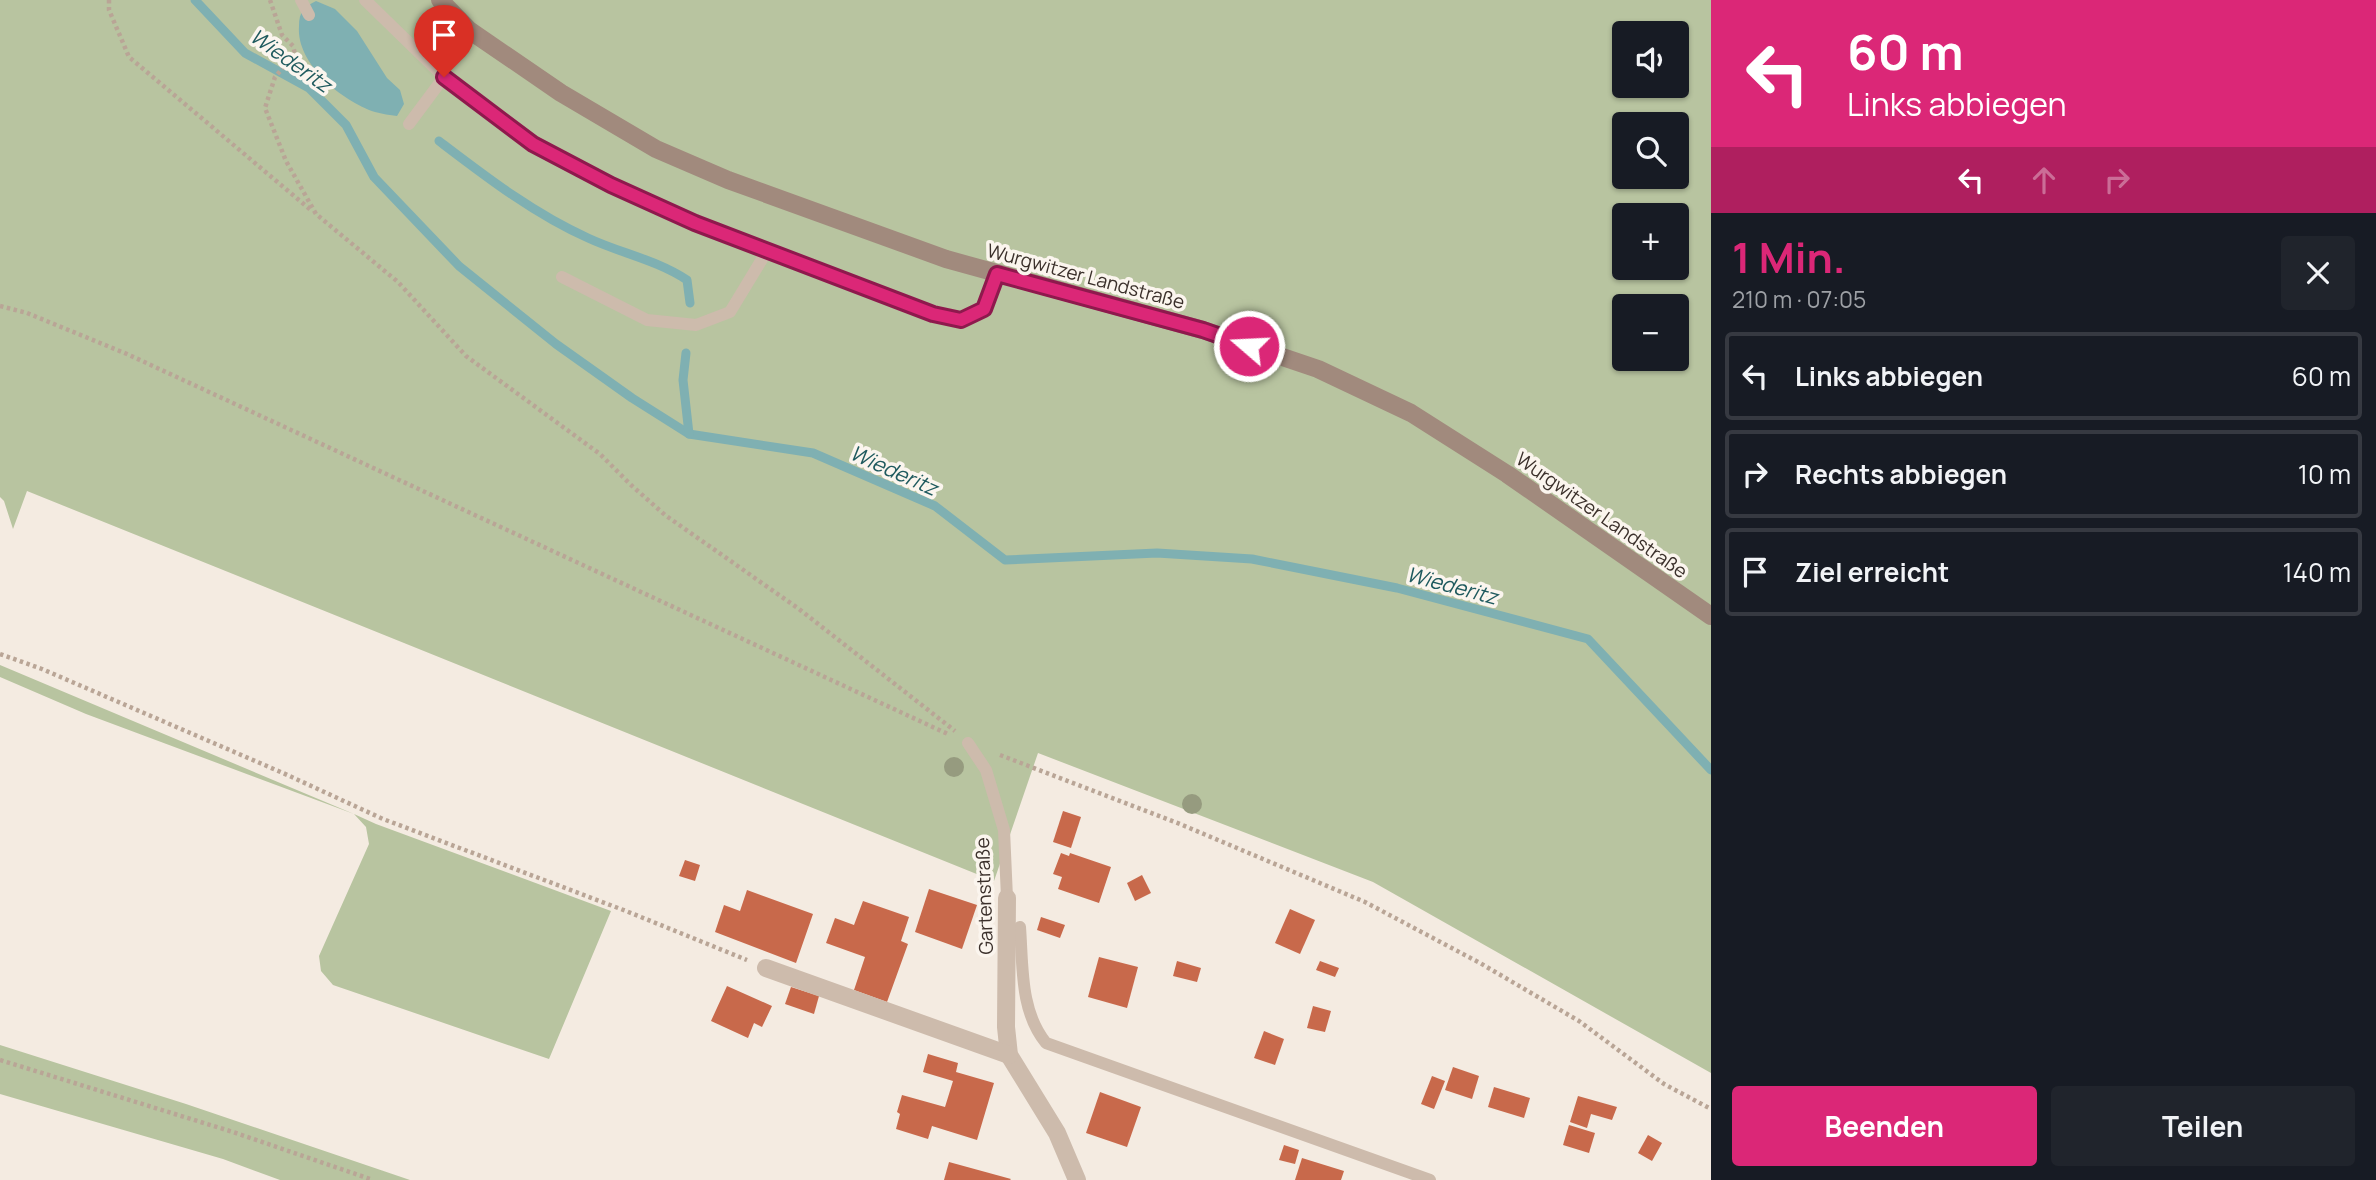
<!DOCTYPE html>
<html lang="de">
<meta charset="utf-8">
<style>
:root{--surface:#171b24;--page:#20242c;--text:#f1f3f6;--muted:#9ea1a6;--line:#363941;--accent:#db2777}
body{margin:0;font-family:Manrope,sans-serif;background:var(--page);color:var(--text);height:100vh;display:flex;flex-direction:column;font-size:26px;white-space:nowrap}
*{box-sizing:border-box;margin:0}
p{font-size:23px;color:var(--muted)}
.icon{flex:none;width:38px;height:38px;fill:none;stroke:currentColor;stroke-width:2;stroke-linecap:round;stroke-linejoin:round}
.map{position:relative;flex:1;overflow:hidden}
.drawer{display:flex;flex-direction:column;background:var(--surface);width:665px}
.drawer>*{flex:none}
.top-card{background:#db2777;color:#fff;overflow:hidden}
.tools{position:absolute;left:1612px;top:21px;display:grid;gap:14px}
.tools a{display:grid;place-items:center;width:77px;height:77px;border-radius:7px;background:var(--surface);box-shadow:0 2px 5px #0004;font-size:35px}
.pin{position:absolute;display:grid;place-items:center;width:60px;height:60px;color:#fff;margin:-72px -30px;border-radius:50% 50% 50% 0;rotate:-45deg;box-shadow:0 0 7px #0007}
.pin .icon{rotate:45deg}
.me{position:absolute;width:77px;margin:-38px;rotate:289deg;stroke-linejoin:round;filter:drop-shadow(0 0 5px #0008)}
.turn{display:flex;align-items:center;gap:24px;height:147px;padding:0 21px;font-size:32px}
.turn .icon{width:91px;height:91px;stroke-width:2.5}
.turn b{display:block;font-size:49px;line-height:60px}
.lanes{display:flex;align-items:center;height:66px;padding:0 21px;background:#0003;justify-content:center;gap:35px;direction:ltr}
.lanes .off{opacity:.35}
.round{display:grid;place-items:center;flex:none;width:74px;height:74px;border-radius:7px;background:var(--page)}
.overview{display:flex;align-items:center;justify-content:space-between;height:119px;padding:0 21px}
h1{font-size:42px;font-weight:700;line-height:52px;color:var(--accent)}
.primary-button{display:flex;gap:14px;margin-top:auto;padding:14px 21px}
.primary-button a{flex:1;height:80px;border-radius:7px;background:var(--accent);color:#fff;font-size:28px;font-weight:700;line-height:80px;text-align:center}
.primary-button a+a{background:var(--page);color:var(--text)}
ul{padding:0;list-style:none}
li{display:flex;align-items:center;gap:21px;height:88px;margin:0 14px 10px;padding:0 7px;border:4px solid var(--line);border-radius:7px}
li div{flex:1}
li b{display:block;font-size:26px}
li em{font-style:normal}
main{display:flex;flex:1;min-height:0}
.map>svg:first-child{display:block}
</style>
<main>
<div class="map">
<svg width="1711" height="1180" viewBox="0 0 1711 1180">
<rect width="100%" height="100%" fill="#f4ebe1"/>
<g fill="#b8c4a0" fill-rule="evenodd">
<path d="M0 0H1711V1073L1373 882 1038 753 994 881 27 491 13 529 4 501 0 497ZM1624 33H1676V86H1624ZM1624 124H1676V177H1624ZM1624 215H1676V268H1624ZM1624 306H1676V359H1624Z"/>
<polygon points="0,665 354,814 376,824 611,911 549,1059 333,985 321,971 319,956 369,844 366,827 354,814 86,714 0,677"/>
<polygon points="0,1045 186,1104 410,1180 280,1180 223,1159 0,1094"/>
</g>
<path fill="#7fb0b2" d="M316 1 335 9 357 31 387 78 400 90 404 104 397 116C390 115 382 114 375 112 342 101 296 64 299 26 299 12 304 7 316 1Z"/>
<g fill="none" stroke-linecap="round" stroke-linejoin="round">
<g stroke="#7fb0b2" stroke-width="9">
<polyline points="195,0 245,53 309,88 346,125 374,177 459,266 556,344 632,398 689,434 813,453 935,506 1005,560 1157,553 1252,559 1397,588 1588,639 1711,770"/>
<path d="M439 141C485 176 534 214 588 238 620 253 657 260 687 280L690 303"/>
<polyline points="686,353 683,380 689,434"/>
</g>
</g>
<g fill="#c8694b">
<polygon points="1063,811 1081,817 1071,848 1053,842"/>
<polygon points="1061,853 1069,856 1070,853 1111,867 1099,903 1058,889 1062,877 1053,874"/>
<polygon points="685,860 700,865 695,881 679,876"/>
<polygon points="1142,875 1151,893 1135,901 1127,883"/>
<polygon points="929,889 977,905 962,949 915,932"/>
<polygon points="747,890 813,914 796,963 715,932 724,905 740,911"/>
<polygon points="863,901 909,917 901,941 908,944 887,1002 854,990 865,957 826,943 835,918 854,925"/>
<polygon points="1290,909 1315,920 1300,954 1275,943"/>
<polygon points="1041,917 1065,925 1060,938 1037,930"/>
<polygon points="1099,957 1138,967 1127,1008 1088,997"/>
<polygon points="1177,961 1201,968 1197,982 1173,976"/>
<polygon points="1320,961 1339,968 1335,977 1316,970"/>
<polygon points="727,986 772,1006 762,1027 754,1023 748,1038 711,1021"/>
<polygon points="791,987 819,996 814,1014 785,1004"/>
<polygon points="1313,1006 1331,1011 1325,1032 1307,1028"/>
<polygon points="1264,1031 1284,1039 1275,1065 1254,1058"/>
<polygon points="928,1054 958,1063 956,1072 994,1083 977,1140 932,1126 928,1139 896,1129 900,1114 897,1112 902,1095 945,1107 953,1081 923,1072"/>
<polygon points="1453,1067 1479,1076 1472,1099 1445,1090"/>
<polygon points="1432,1076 1445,1081 1434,1109 1421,1104"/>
<polygon points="1494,1087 1530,1098 1524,1118 1488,1107"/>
<polygon points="1100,1092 1141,1107 1127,1147 1086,1133"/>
<polygon points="1578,1096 1617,1107 1612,1120 1591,1114 1587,1128 1570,1122"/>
<polygon points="1569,1125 1595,1133 1589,1153 1563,1145"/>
<polygon points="1648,1135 1662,1143 1652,1161 1638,1153"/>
<polygon points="1284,1145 1299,1150 1295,1164 1279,1160"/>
<polygon points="1302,1158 1344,1171 1341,1180 1295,1180"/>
<polygon points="949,1162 1011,1179 1010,1180 944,1180"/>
</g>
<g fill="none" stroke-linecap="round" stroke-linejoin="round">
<g stroke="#b9a596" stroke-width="4.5" stroke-dasharray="3.5 3.5" stroke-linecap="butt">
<polyline points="109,0 109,10 129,57 312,211"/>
<polyline points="270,0 282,35 293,46 295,54 275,77 265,108 286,161 316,214 398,282 466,356 600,454 631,485 665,515 799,609 955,731"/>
<polyline points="0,306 27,313 127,354 950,735"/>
<polyline points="0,654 42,669 283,773 383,819 626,911 747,960"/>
<polyline points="1000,755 1180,824 1365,902 1480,963 1579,1021 1664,1084 1711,1109"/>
<polyline points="0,1060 233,1132 373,1180"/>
</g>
<g stroke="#cdbbac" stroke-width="12">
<polyline points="301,0 309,15"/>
<polyline points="365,0 444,77 533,143 611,185 695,223 933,314 961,320 984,308 997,274"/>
<polyline points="409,124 444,77"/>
<polyline points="562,277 647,320 696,325 730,312 767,251"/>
<polyline points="968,743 986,770 1004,830 1007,898"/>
<path d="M1020 927C1023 967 1020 1011 1046 1043L1430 1180"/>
</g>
<g stroke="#cdbbac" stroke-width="18">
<polyline points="1007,898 1006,1027 1009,1055 1057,1133 1077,1180"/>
<polyline points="766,968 1009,1055"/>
</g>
<polyline stroke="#a18a7d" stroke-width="18" points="440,0 469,30 561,93 656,149 728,180 946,259 1203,330 1318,369 1411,413 1507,474 1711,616"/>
</g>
<g fill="#969b7f">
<circle cx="954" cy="767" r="10"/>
<circle cx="1192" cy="804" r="10"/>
</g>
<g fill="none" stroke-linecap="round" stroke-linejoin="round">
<defs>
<polyline id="route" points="444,77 533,144 611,185 695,223 933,314 961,320 984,309 997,274 1203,330 1249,346"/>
</defs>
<use href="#route" stroke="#8e194d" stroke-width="18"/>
<use href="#route" stroke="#db2777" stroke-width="12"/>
</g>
<g text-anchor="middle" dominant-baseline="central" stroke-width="7" stroke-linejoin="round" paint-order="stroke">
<g font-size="19" fill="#3b302b" stroke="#fbf5ee">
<text transform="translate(1086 276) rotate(15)">Wurgwitzer Landstraße</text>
<text transform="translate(1602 515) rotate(35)">Wurgwitzer Landstraße</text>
<text transform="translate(984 896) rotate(-92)">Gartenstraße</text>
</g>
<g font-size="21" font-style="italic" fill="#1f5a5e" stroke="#fbf5ee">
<text transform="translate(291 60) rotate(35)">Wiederitz</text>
<text transform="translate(894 470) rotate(24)">Wiederitz</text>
<text transform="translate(1452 585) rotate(15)">Wiederitz</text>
</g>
</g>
</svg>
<div class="tools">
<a><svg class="icon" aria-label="sound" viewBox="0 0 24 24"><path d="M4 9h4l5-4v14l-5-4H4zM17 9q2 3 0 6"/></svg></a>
<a><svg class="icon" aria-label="search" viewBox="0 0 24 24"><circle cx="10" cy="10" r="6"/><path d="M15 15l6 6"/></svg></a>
<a>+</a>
<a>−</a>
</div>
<div class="pin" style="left:444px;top:77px;background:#d93025"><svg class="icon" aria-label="arrive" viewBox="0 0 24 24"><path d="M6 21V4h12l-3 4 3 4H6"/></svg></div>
<svg class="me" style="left:1249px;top:346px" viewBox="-20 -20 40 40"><circle r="17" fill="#db2777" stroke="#fff" stroke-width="3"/><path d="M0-11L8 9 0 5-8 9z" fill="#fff"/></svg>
</div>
<section class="drawer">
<div class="top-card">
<div class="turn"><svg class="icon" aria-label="left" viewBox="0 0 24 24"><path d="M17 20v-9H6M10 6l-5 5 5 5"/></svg><div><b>60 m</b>Links abbiegen</div></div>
<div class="lanes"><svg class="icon" aria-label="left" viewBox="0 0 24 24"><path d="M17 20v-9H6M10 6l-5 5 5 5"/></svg><svg class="icon off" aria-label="ahead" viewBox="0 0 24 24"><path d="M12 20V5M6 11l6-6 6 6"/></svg><svg class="icon off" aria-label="right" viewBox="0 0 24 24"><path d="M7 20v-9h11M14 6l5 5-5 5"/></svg></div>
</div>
<div class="overview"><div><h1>1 Min.</h1><p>210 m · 07:05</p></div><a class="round"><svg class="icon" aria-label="close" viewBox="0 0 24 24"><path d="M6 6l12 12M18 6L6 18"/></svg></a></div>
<ul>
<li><svg class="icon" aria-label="left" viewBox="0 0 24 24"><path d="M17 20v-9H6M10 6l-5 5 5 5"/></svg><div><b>Links abbiegen</b></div><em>60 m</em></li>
<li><svg class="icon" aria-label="right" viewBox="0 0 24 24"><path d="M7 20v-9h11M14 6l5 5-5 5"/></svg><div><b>Rechts abbiegen</b></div><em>10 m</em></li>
<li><svg class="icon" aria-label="arrive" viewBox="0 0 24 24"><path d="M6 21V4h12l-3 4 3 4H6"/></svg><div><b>Ziel erreicht</b></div><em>140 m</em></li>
</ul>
<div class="primary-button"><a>Beenden</a><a>Teilen</a></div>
</section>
</main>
